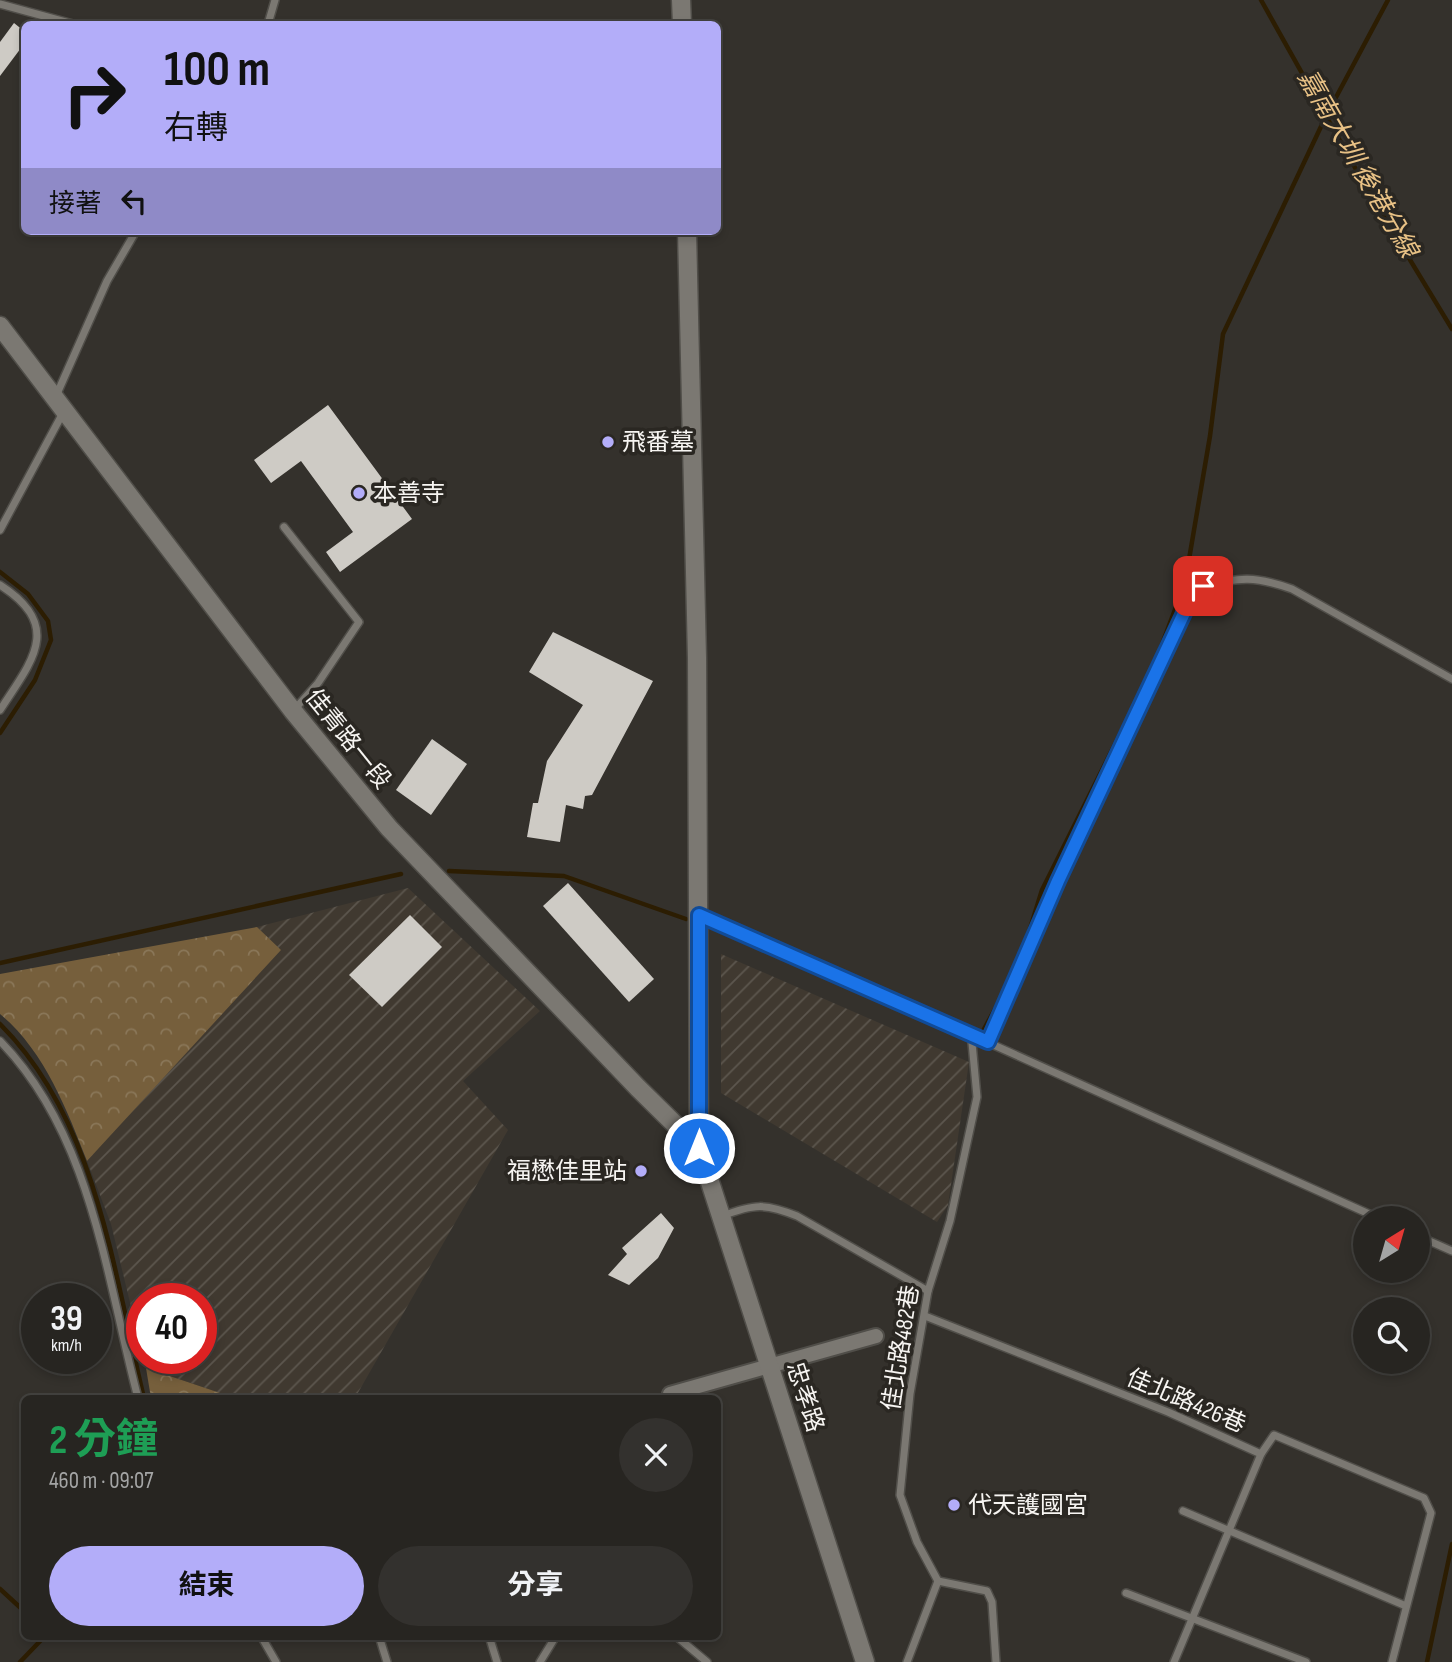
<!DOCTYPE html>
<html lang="zh-TW">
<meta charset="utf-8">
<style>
:root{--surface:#272521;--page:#33312e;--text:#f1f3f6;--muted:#a4a5a5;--line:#43423f;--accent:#b3adf9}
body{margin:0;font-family:"Sofia Sans Condensed","Noto Sans TC",sans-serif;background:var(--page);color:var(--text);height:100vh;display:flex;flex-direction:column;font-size:26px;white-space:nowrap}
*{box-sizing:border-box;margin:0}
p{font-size:23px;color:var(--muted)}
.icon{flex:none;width:38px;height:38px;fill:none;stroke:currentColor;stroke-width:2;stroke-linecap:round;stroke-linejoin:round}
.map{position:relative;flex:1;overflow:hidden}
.sheet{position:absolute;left:21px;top:1395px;width:700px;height:245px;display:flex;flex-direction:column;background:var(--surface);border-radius:10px;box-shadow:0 4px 10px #0003,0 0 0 2px var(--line)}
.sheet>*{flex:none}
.banner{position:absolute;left:21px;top:21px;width:700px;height:214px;border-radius:10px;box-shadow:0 4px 10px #0003,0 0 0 2px var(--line);background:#b3adf9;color:#111;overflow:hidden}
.needle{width:46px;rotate:37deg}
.buttons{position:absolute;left:1353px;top:1206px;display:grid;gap:14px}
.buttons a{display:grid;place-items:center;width:77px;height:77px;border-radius:50%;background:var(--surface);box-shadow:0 4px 10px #0003,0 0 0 2px var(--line);font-size:35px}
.speed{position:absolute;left:21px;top:1283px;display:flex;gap:14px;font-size:35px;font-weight:700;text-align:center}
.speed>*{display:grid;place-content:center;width:91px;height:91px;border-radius:50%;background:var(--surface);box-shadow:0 4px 10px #0003,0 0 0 2px var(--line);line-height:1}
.speed small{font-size:18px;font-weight:400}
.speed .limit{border:10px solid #d22;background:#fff;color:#111}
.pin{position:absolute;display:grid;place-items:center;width:60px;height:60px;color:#fff;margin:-30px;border-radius:14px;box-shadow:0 4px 10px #0006}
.me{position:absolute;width:77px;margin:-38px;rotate:0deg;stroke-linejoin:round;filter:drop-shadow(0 0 5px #0008)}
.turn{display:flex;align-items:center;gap:24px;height:147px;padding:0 28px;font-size:32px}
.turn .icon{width:91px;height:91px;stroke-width:2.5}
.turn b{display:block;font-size:49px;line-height:60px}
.then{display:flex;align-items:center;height:66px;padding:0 28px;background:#0003;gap:14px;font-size:26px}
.round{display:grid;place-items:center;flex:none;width:74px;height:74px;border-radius:37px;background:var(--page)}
.head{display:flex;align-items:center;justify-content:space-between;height:119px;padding:0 28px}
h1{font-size:42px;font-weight:700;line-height:52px;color:#1e9e55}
.action{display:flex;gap:14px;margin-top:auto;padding:14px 28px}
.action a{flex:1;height:80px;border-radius:42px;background:var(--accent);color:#111;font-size:28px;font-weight:700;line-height:80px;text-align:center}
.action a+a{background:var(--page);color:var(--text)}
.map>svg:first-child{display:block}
</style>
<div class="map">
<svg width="1452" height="1662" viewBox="0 0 1452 1662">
<defs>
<pattern id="industrial-furrows" width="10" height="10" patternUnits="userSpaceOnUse" patternTransform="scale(1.75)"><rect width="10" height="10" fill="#403930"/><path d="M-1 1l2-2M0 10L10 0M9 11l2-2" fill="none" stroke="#5c564e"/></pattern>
<pattern id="forest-crowns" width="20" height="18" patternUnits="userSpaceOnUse" patternTransform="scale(1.75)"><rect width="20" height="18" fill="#765f3c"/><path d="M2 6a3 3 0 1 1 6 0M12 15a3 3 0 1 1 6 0" fill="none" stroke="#8a7759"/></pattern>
</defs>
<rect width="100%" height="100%" fill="#34312c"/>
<g fill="url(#industrial-furrows)">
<polygon points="408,888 540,1011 463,1081 508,1130 355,1398 235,1398 146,1368 143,1358 201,1358 201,1298 142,1298 142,1352 111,1224 87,1161 280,950 257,927"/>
<polygon points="721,954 969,1062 948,1205 937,1222 721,1093"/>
</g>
<g fill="url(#forest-crowns)">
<path d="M257 927 281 950 87 1161C67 1110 44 1050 0 1014V974Z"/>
<polygon points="146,1368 235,1398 151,1398"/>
</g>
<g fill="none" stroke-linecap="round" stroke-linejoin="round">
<g stroke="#2c1d02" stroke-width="4.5">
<polyline points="1261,0 1367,189 1452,329"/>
<polyline points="0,572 28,594 48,621 51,640 35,680 0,733"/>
<polyline points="449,871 564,876 686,919"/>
<polyline points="713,928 968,1039"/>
<polyline points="1020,961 1042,890 1153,668 1185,583 1210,436 1223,334 1326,116 1388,0"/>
<polyline points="0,963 401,874"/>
<path d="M0 1024C97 1120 113 1271 144 1398"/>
<polyline points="984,1029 1012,978"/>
<polyline points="0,1589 24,1611"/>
<polyline points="20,1662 45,1636"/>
<polyline points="1427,1662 1452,1544"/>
</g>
</g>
<g fill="#cecbc5">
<polygon points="14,23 24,31 24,44 0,76 0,42"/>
<polygon points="328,405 412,519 340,572 326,552 353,532 301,461 271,483 254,460"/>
<polygon points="553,632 653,681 592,795 585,796 583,809 566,805 560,842 527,837 533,803 538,803 547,761 583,705 529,672"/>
<polygon points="432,739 467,764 431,815 396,790"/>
<polygon points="568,883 654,979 629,1002 543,906"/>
<polygon points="410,915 442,947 382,1007 349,975"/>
<polygon points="661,1213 674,1228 658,1258 629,1285 608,1275 627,1254 622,1248"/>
</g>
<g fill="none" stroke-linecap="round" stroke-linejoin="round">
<defs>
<g id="service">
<polyline points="0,4 73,24"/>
<polyline points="268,24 275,0"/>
<polyline points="56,396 107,281 136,231"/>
<polyline points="284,527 359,622 318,683 294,710"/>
<polyline points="0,530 64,411"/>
<path d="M0 585C64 626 32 661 0 710"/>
<path d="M700 915 987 1042 1058 881 1186 611 1203 586C1239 577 1256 576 1292 589L1452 679"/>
<path d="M0 1041C92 1135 106 1277 138 1398"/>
<polyline points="987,1042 1378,1218"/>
<path d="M722 1216C754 1204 765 1203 797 1216L928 1291"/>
<polyline points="1418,1236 1452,1251"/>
<polyline points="925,1316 1168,1412 1261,1454 1174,1662"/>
<polyline points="1261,1454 1274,1435 1424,1498 1431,1513 1392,1662"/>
<polyline points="1183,1511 1406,1606"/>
<polyline points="938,1581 987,1591 992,1602 996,1662"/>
<polyline points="1126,1593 1306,1662"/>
<polyline points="261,1636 276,1662"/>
<polyline points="379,1636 387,1662"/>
<polyline points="489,1636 497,1662"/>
<polyline points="676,1636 707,1662"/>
<polyline points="540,1662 556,1636"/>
<polyline points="907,1662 938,1581 917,1542 900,1495 910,1394 928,1291 950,1221 977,1097 971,1032"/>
</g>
<polyline id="minor" points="670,1394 876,1336"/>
<g id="tertiary">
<polyline points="681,0 682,24"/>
<polyline points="687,231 697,658 699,1148 865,1662"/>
<polyline points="0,326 293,711 389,828 638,1088 699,1148"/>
</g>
</defs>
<use href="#service" stroke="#504e49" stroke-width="10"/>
<use href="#minor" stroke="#504e49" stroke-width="18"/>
<use href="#tertiary" stroke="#504e49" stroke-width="21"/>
<use href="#service" stroke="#7b7872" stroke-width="7"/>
<use href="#minor" stroke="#7b7872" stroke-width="14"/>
<use href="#tertiary" stroke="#7b7872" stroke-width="18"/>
</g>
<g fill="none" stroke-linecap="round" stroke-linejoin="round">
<defs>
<polyline id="route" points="699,1148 699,915 988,1042 1058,881 1185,611 1203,586"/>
</defs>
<use href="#route" stroke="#114b97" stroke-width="18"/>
<use href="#route" stroke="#1a73e8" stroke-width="12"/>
</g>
<g fill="#b3adf9" stroke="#2a2722" stroke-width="2.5">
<circle cx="608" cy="442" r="7"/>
<circle cx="359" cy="493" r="7"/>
<circle cx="641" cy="1171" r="7"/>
<circle cx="954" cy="1505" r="7"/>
</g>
<g text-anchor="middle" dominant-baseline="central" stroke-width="7" stroke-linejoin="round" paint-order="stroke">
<g font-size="24" fill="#f7f5f2" stroke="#2a2722" text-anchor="start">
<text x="622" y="442">飛番墓</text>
<text x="373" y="493">本善寺</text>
<text x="627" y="1171" text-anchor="end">福懋佳里站</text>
<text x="968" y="1505">代天護國宮</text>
</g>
<g font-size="24" fill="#f7f5f2" stroke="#2a2722">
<text transform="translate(348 739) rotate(51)">佳青路一段</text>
<text transform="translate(901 1348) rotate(-81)">佳北路482巷</text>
<text transform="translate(805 1397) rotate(72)">忠孝路</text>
<text transform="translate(1186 1401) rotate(23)">佳北路426巷</text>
</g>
<g font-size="26" font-style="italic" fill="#e8c185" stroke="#2a2722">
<text transform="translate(1357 164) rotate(60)">嘉南大圳 後港分線</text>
</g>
</g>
</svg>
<div class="buttons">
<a><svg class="needle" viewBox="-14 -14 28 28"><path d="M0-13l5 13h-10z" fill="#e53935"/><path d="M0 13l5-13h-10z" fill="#a4a5a5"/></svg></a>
<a><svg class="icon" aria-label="search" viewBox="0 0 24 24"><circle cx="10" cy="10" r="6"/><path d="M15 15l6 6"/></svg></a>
</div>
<div class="speed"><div>39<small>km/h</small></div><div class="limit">40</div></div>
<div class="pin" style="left:1203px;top:586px;background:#d93025"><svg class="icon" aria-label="arrive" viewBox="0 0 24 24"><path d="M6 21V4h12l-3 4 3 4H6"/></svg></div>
<svg class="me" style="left:699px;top:1148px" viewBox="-20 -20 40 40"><circle r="17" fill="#1a73e8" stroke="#fff" stroke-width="3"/><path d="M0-11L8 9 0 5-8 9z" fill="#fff"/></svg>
<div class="banner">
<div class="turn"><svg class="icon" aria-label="right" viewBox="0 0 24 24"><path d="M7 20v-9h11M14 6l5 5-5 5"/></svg><div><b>100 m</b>右轉</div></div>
<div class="then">接著<svg class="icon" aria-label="left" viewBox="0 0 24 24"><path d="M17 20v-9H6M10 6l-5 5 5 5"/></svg></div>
</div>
<section class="sheet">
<div class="head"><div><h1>2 分鐘</h1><p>460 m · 09:07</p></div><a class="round"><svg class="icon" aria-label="close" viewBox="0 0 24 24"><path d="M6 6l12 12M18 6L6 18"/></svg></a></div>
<div class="action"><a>結束</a><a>分享</a></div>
</section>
</div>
